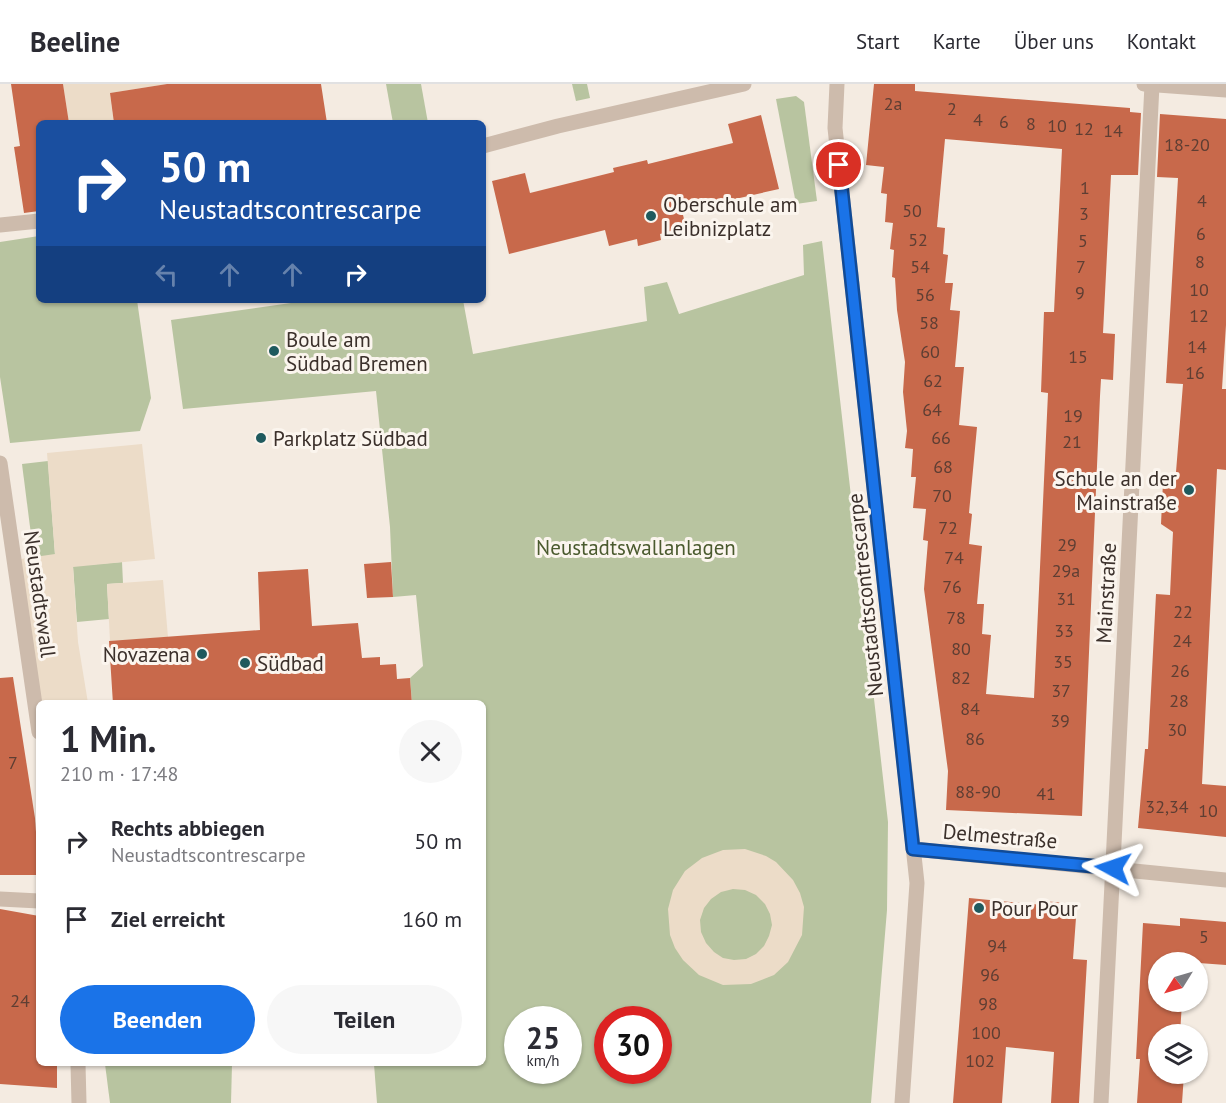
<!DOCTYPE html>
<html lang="de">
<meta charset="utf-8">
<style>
:root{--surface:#fff;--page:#f7f7f7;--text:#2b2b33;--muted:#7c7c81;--line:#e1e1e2;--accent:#1a73e8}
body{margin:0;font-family:"PT Sans",sans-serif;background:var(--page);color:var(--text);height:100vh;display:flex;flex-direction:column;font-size:22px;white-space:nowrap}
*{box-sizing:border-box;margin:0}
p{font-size:20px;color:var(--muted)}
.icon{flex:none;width:33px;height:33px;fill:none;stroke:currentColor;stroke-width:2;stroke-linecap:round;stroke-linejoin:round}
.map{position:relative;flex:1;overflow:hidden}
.side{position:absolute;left:36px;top:616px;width:450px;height:366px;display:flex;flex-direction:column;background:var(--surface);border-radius:9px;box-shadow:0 2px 4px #0004}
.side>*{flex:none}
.guide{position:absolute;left:36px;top:36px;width:450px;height:183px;border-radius:9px;box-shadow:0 2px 4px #0004;background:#1a4fa0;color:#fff;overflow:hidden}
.needle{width:39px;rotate:233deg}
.controls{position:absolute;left:1148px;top:868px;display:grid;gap:12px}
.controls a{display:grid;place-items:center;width:60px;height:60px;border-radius:50%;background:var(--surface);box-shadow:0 2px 4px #0004;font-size:30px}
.speed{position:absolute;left:504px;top:922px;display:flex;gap:12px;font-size:30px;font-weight:700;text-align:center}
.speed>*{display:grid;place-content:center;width:78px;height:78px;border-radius:50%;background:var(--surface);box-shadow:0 2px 4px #0004;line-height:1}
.speed small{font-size:15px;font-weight:400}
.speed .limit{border:9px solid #d22;background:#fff;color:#111}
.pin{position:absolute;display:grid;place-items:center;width:51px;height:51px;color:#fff;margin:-26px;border:3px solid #fff;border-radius:50%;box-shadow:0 2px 6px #0007}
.me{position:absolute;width:66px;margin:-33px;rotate:275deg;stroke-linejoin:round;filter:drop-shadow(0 0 4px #0008)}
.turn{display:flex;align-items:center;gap:21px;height:126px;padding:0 24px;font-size:27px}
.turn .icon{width:78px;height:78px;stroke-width:2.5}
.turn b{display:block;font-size:42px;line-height:51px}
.lanes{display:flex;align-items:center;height:57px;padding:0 24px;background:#0003;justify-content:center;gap:30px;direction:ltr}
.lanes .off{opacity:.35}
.round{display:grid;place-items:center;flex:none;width:63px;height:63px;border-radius:32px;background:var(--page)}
.overview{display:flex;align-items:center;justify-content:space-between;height:102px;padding:0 24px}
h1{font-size:36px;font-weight:600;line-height:45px}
.action{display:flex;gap:12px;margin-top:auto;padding:12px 24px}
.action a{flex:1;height:69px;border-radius:36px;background:var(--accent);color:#fff;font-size:24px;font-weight:600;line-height:69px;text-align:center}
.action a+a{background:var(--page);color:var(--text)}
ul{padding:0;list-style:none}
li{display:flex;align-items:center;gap:18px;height:78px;padding:0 24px}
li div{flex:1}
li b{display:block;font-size:22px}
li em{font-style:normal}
header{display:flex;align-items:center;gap:36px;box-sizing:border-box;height:84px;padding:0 30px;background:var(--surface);border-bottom:2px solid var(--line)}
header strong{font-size:28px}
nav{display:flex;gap:33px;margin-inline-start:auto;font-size:21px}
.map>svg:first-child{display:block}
</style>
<header>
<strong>Beeline</strong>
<nav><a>Start</a><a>Karte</a><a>Über uns</a><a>Kontakt</a></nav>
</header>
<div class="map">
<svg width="1226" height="1019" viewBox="0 0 1226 1019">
<rect width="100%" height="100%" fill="#f4ebe1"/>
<g fill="#b8c4a0" fill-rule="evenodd">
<polygon points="386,0 421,0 428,39 393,39"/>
<polygon points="572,0 587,0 590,14 576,17"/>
<polygon points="796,12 804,18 817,117 796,120 776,15"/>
<polygon points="39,152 39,216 137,216 151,314 140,347 10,359 0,293 0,158"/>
<path d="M822 157 888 738 887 826 871 1019H377L374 980H483V620L412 619 410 594 423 582 416 511 393 513 390 443 376 307 183 325 171 236 312 216H463L473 270 647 237 644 203 667 198 679 230 804 191 803 161ZM518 936H568V987H518ZM608 936H658V987H608Z"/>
<polygon points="48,377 55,471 34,474 22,380"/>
<polygon points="122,478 123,499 107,500 109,535 77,538 73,482"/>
<polygon points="105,980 232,980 231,1019 110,1019"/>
</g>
<g fill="#ecdcc8" fill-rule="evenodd">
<polygon points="63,0 167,0 110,9 114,39 69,39"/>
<polygon points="142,360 155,475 73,483 78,558 88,619 39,620 14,476 55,470 47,369"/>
<polygon points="163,496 168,553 110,557 107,500"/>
<path d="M745 765 766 772 776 778 793 796 800 809 804 823 802 851 788 878 774 891 751 900 723 901 699 891 683 876 675 864 670 851 668 825 673 806 685 787 702 774 723 766ZM733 805 745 806 756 811 765 820 770 830 772 841 769 852 764 862 756 870 746 875 734 876 723 874 714 868 706 859 701 848 700 836 704 824 711 815 721 808Z"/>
</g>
<g fill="#c8694b" fill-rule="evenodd">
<polygon points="11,0 63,0 69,39 39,39 39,127 24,129 14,63 20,62"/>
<polygon points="167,0 321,0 327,39 114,39 110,9"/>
<path d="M874 0H915V7L1130 24V28L1141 29 1138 91H1111L1103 249 1115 250 1113 296 1101 295 1100 312 1082 732 946 726 948 687 924 505 928 457 923 456 926 425 913 424 916 393H911L913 365 905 364 907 347 903 308 905 278 897 226 895 194 892 193 894 166 890 165 893 139 885 138 887 110 881 109 884 83 866 81ZM945 55 1062 65 1054 228H1044L1041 308 1048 309 1034 614 986 610 991 551 982 550 984 520H977L982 462 969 460 972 430 969 429 977 343 959 341 964 283H955L960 227 950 226 953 199H945L948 171 943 170 945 144 937 143Z"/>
<polygon points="1160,30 1226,35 1226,241 1222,305 1226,305 1226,386 1217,385 1202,700 1226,702 1226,753 1138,744 1145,665 1148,665 1156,510 1170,511 1173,448 1161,440 1163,398 1176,388 1183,300 1166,299 1178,94 1157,93"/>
<polygon points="761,31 779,105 682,127 686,143 660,150 661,156 638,162 637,155 609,162 605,146 509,170 492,97 525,89 530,109 614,88 613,84 647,76 648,80 733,59 728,40"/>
<polygon points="391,478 393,513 367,514 364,480"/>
<polygon points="308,485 312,542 358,539 362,574 380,573 380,581 396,580 397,595 410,594 412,620 113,620 109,557 260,546 258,488"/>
<polygon points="13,593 35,734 39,791 0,791 0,594"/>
<polygon points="969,814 1043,821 1043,817 1077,820 1073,875 1087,876 1079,1019 1051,1019 1054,968 1006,963 1002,1019 953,1019"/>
<polygon points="0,825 39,832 39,980 57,980 57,1004 0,1000"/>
<polygon points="1180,834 1226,838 1226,881 1185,878 1158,879 1158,918 1182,918 1180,951 1158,951 1158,990 1184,990 1182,1019 1137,1019 1140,975 1136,975 1143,839 1180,842"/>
</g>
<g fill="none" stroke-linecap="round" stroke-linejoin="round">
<g stroke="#cdbbac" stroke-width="15">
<polyline points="837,0 835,44 917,799 902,1019"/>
<polyline points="1144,0 1226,6"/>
<polyline points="483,62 558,42 744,0"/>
<polyline points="0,141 39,137"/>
<polyline points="0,379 39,648"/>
<polyline points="913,765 1226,796"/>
<polyline points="0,815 39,817"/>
<polyline points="78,980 79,1019"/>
<polyline points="1101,1019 1152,1"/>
</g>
</g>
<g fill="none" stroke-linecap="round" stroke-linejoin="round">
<defs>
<polyline id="route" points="839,81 913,765 1113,784"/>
</defs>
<use href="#route" stroke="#114b97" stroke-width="15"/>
<use href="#route" stroke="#1a73e8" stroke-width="10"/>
</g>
<g fill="#1f5a5e" stroke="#fbf5ee" stroke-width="2">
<circle cx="651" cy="132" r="6"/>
<circle cx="274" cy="267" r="6"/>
<circle cx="261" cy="354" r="6"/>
<circle cx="1189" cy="406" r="6"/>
<circle cx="202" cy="570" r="6"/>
<circle cx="245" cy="579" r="6"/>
<circle cx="979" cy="824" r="6"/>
</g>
<g text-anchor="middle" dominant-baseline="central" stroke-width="6" stroke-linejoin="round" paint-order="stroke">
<g font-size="18" fill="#5e3e33">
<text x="893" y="19">2a</text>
<text x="952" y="24">2</text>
<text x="978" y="35">4</text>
<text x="1004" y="37">6</text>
<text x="1031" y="39">8</text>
<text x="1057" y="41">10</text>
<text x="1084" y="44">12</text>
<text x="1113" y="46">14</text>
<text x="1187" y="60">18-20</text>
<text x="1085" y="103">1</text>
<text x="1202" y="116">4</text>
<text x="912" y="126">50</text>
<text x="1084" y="129">3</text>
<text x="1201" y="149">6</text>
<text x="918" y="155">52</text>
<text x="1083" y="156">5</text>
<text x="1200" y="177">8</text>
<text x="920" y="182">54</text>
<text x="1081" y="182">7</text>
<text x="1199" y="205">10</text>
<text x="1080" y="208">9</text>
<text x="925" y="210">56</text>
<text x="1199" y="231">12</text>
<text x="929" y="238">58</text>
<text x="1197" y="262">14</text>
<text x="930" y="267">60</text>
<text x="1078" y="272">15</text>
<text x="1195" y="288">16</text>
<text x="933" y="296">62</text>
<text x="932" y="325">64</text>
<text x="1073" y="331">19</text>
<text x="941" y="353">66</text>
<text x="1072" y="357">21</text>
<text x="943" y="382">68</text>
<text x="942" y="411">70</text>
<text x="948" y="443">72</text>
<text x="1067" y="460">29</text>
<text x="954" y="473">74</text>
<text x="1066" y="486">29a</text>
<text x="952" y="502">76</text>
<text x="1066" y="514">31</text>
<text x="1183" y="527">22</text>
<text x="956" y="533">78</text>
<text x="1064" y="546">33</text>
<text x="1182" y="556">24</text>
<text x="961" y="564">80</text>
<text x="1063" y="577">35</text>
<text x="1180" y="586">26</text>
<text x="961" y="593">82</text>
<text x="1061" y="606">37</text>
<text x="1179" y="616">28</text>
<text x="970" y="624">84</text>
<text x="1060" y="636">39</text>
<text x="1177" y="645">30</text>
<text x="975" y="654">86</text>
<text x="13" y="678">7</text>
<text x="978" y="707">88-90</text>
<text x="1046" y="709">41</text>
<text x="1167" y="722">32,34</text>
<text x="1208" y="726">10</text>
<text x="1204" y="852">5</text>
<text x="997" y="861">94</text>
<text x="990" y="890">96</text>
<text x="20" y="916">24</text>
<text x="988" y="919">98</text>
<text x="986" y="948">100</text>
<text x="980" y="976">102</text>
</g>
<g font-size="21" fill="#3b302b" stroke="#fbf5ee" text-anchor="start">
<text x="663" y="120">Oberschule am<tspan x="663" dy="24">Leibnizplatz</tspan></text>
<text x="286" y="255">Boule am<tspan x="286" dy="24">Südbad Bremen</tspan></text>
<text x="273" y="354">Parkplatz Südbad</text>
<text x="1177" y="394" text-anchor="end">Schule an der<tspan x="1177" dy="24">Mainstraße</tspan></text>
<text x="190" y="570" text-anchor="end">Novazena</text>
<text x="257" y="579">Südbad</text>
<text x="991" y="824">Pour Pour</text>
</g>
<g font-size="21" fill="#4a5a2e" stroke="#fbf5ee">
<text x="636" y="463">Neustadtswallanlagen</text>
</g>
<g font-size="21" fill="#3b302b" stroke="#fbf5ee">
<text transform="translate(1106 509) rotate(-87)">Mainstraße</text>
<text transform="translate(40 510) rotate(82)">Neustadtswall</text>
<text transform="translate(865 511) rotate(-96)">Neustadtscontrescarpe</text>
<text transform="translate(1000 752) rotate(5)">Delmestraße</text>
</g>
</g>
</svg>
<div class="controls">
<a><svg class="needle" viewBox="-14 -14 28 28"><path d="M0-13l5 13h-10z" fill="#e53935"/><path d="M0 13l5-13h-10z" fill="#7c7c81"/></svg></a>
<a><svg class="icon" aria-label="layers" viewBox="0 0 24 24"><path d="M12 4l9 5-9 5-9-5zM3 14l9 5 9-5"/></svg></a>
</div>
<div class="speed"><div>25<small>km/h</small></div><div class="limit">30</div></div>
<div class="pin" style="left:839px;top:81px;background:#d93025"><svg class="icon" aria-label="arrive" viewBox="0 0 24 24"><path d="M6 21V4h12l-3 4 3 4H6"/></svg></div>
<svg class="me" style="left:1113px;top:784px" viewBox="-20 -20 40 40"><path d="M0-17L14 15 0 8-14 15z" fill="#1a73e8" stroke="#fff" stroke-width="4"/></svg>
<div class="guide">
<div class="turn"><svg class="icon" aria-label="right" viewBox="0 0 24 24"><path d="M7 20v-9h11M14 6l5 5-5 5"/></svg><div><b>50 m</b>Neustadtscontrescarpe</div></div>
<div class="lanes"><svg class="icon off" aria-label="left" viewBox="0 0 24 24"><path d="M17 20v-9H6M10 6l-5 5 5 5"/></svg><svg class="icon off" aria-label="ahead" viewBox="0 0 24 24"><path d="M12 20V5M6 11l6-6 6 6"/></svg><svg class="icon off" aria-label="ahead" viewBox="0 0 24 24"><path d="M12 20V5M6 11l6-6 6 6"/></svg><svg class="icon" aria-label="right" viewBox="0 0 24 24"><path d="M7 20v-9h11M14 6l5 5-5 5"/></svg></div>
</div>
<section class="side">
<div class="overview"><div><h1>1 Min.</h1><p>210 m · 17:48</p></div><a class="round"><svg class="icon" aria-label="close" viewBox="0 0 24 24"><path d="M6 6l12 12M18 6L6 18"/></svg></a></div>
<ul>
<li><svg class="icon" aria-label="right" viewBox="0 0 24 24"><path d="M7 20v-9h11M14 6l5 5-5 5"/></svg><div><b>Rechts abbiegen</b><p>Neustadtscontrescarpe</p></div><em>50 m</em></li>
<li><svg class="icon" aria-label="arrive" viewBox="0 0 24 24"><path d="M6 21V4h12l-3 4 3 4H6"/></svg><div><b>Ziel erreicht</b></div><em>160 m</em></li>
</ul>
<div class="action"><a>Beenden</a><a>Teilen</a></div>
</section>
</div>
